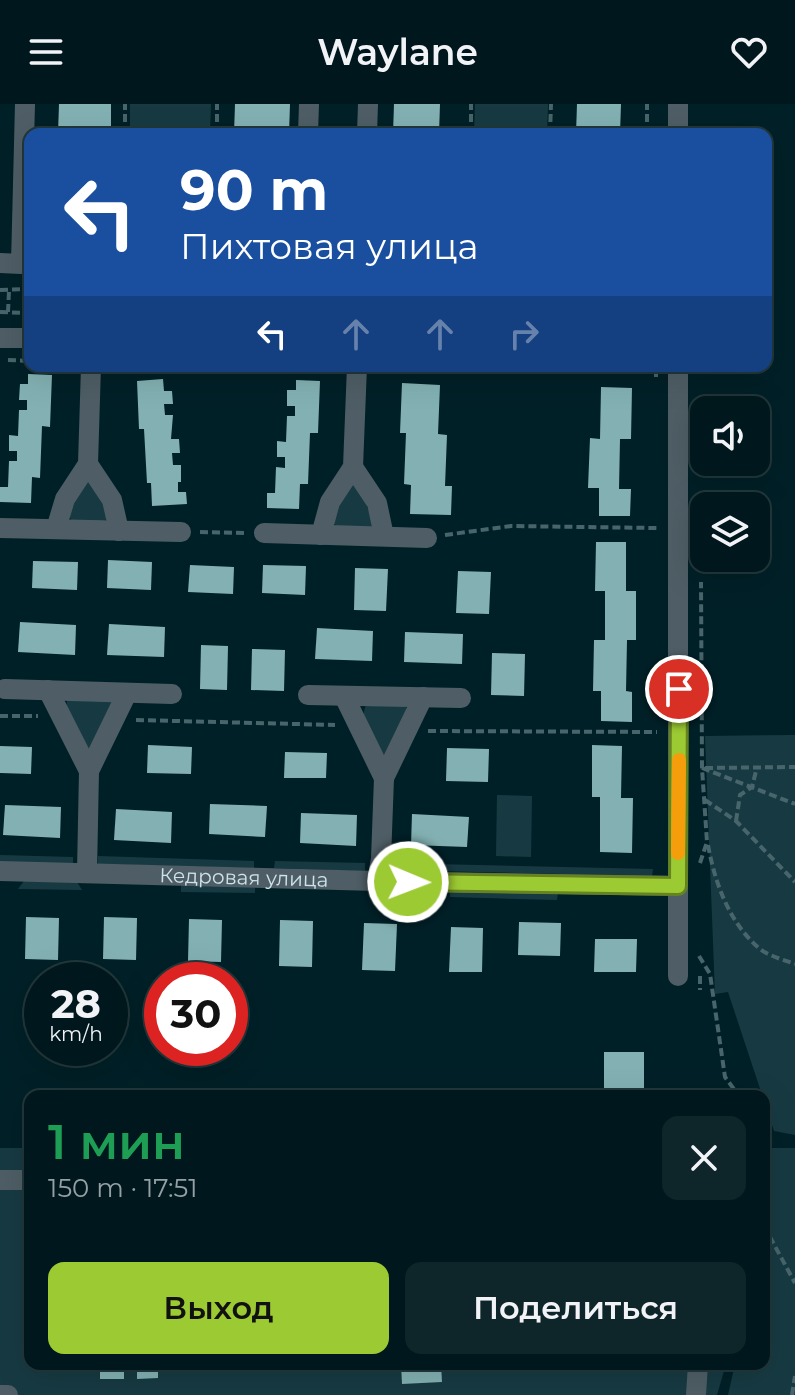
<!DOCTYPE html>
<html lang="ru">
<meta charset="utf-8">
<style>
:root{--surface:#00181d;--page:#0e252a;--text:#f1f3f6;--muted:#95a0a4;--line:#22373b;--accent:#9cca32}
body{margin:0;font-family:Montserrat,sans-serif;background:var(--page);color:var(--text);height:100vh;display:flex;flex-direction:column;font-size:30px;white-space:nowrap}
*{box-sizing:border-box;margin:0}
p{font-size:26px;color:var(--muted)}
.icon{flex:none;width:44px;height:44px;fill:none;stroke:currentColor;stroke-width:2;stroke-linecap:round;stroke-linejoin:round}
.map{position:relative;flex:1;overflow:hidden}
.side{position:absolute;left:24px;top:986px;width:746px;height:280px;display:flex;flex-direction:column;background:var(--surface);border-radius:16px;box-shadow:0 8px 32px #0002,0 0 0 2px var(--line)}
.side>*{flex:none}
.guide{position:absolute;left:24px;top:24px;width:748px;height:244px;border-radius:16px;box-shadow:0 8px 32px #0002,0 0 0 2px var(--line);background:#1a4fa0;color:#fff;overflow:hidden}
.tools{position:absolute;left:690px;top:292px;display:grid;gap:16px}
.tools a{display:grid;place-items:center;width:80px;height:80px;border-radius:16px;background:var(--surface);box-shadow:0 8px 32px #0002,0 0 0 2px var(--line);font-size:40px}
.speed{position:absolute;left:24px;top:858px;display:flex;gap:16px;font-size:40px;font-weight:700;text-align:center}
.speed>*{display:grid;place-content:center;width:104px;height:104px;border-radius:50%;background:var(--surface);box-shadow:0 8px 32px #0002,0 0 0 2px var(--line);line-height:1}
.speed small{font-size:20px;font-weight:400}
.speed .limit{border:12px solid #d22;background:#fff;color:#111}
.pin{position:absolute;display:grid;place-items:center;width:68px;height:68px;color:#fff;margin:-34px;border:4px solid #fff;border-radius:50%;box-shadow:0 2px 8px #0007}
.me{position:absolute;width:88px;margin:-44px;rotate:91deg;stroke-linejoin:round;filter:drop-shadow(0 0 6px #0008)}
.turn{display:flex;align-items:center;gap:28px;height:168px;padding:0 24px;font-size:36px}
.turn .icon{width:104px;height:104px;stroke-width:2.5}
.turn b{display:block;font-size:56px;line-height:68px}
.lanes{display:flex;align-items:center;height:76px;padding:0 24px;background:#0003;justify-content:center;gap:40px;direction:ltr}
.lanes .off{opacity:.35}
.round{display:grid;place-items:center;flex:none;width:84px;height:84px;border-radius:16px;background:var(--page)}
.summary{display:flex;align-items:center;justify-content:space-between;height:136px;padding:0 24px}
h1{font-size:48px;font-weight:600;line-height:60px;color:#1e9e55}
.action{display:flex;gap:16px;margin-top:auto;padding:16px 24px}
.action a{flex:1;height:92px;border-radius:16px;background:var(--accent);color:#111;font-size:32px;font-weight:600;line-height:92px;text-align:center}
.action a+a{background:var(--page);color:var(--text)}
header{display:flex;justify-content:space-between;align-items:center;height:104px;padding:0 24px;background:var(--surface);font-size:36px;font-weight:600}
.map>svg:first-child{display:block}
</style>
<header><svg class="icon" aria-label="menu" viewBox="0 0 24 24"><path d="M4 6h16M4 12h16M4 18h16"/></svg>Waylane<svg class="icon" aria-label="heart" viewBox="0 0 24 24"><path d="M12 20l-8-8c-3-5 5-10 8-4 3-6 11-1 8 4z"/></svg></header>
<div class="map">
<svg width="795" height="1291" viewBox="0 0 795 1291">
<rect width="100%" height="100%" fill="#002027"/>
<g fill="#173a42">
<polygon points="130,0 211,0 210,30 130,30"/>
<polygon points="475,0 548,0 547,30 474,30"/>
<polygon points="94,374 109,413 103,418 73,418 68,411 82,376"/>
<polygon points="353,378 359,381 374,420 368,425 338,424 333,418 333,411"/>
<polygon points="73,592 106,593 112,599 89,646 66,604 67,597"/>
<path d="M369 598 402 600 408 605 385 652 379 649C373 634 355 611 369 598Z"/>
<polygon points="795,631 795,1031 774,1027 728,888 715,890 705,632"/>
<polygon points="497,691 532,692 531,753 496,752"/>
<polygon points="0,751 73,753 73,760 0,758"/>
<polygon points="98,752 254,757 254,764 98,760"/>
<polygon points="275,757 365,759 365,767 274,764"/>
<polygon points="392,759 653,765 652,772 391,766"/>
<polygon points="24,777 77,778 82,786 18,785"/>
<polygon points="181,780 255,781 255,789 181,788"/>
<polygon points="450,786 558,788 557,796 450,793"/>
<polygon points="0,1044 30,1044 30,1260 726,1260 717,1291 0,1291"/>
<polygon points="764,1044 795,1044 795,1291 728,1291 735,1260 764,1260"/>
</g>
<g fill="#83b1b3">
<polygon points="59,0 111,0 111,30 58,30"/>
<polygon points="235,0 290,0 289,30 234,30"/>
<polygon points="394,0 440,0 439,30 393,30"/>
<polygon points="577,0 621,0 620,30 576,30"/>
<polygon points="28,270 52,271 50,323 42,322 40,374 32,373 31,399 0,398 0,383 8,383 9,357 17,357 17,347 9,347 9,331 18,332 19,306 27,306 27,296 19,296 20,280 28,280"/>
<polygon points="163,275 164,287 172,287 173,300 164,300 165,311 173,311 171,335 179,335 180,349 172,349 173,361 181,361 181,378 178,378 178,388 186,388 187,400 152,402 151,379 147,379 144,325 139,325 137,277"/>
<polygon points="296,276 320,277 318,329 310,329 308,380 300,380 299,405 267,404 267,389 275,389 276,363 285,364 285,353 277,353 277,337 286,338 287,312 295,312 295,302 287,302 287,286 296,286"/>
<polygon points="402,279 440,281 438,330 447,331 445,382 452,382 451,411 410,410 411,381 404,380 406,329 400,329"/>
<polygon points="601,283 632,284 631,335 620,335 619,385 631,385 630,412 599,412 599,384 588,384 590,334 600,335"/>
<polygon points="596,438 626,438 626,487 636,487 636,536 627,536 626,587 632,588 632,618 601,617 601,587 593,587 594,536 605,536 605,487 595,487"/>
<polygon points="108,456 152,458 151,486 107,484"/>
<polygon points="33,457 78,458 77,486 32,484"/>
<polygon points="190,461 234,463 233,490 188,488"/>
<polygon points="263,461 306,462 305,491 262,489"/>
<polygon points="355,464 388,465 386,507 354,506"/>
<polygon points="458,467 491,468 489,510 456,509"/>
<polygon points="20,518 76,521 75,551 18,548"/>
<polygon points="109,520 165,523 164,553 107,551"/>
<polygon points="317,524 373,527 372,557 315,555"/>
<polygon points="405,528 463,530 462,560 404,558"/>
<polygon points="201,541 228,542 227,586 200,585"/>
<polygon points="252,545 285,546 284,587 251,586"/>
<polygon points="492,549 525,550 524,592 491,591"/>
<polygon points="148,641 192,643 191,670 147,669"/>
<polygon points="592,641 622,642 621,694 633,694 632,749 600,748 600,693 592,693"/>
<polygon points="0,642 32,643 31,670 0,669"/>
<polygon points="447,644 489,645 488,678 446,677"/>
<polygon points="285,648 327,649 326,674 284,674"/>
<polygon points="210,700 267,702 265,733 209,730"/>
<polygon points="5,701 61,703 60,734 3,731"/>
<polygon points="116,705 172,708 171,739 114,736"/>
<polygon points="301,709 357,711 356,742 300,739"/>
<polygon points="412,710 469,713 467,743 411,741"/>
<polygon points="26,813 59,814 58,856 25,855"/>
<polygon points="104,813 137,814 136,856 103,855"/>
<polygon points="189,815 222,816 221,858 188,857"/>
<polygon points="280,816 313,817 312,863 279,862"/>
<polygon points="519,818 561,819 560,852 518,851"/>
<polygon points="364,819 397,820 395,867 362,866"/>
<polygon points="451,823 483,824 482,868 449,868"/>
<polygon points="595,835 637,835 636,868 594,868"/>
<rect x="604" y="948" width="40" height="44"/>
<rect x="100" y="1260" width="24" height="15"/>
<polygon points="137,1260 169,1260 169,1263 158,1264 158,1274 137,1275"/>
<polygon points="401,1260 441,1260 442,1278 402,1280"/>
</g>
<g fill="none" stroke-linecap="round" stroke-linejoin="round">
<g stroke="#48656c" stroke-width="4" stroke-dasharray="8 4" stroke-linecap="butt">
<polyline points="125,30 125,0"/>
<polyline points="217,30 217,0"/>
<polyline points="471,30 471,0"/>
<polyline points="550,30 551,0"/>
<polyline points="647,30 647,0"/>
<polyline points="0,186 30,185"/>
<polyline points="0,208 30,209"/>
<polyline points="8,208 9,187"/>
<polyline points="8,256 30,257"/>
<polyline points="394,262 656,268 656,273"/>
<polyline points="200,428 247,429"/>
<polyline points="445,431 511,422 657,424"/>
<polyline points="0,612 38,612"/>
<polyline points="136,616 335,621"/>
<polyline points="428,627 657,628"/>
<polyline points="702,664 795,700"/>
<polyline points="705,664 795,663"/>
<polyline points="705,696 736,717 795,778"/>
<polyline points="736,717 740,691 752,683 757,663"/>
<path d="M708 741C715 779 729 819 760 845 769 852 784 856 795 860"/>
<polyline points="700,759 707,738 702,664 701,478"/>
<polyline points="699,852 710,870 725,973 739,992"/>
<polyline points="700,872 700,886"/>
<polyline points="764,1122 795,1179"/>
<polyline points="792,1291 795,1272"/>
</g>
<g stroke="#4f5e66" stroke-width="20">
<polyline points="678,0 678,30"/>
<polyline points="308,30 309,0"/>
<polyline points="367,30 368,0"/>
<polyline points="0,159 21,160 25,0"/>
<polyline points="0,234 30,234"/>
<polyline points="88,360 112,396 119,427"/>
<polyline points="353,363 377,399 384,432"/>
<polyline points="0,424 181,428"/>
<polyline points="56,425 65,395 88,360 91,262"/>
<polyline points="264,429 427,434"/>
<polyline points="321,431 330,398 353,363 357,262"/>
<polyline points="5,585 172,590"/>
<polyline points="48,586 89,667"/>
<polyline points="308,591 461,594"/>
<polyline points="344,592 384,674"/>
<path id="s1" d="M0 767 377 777 678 782"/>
<polyline points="87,768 89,667 127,589"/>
<polyline points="377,777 381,755 384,674 423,593"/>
<polyline points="678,872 678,262"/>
<polyline points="0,1076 30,1076"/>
<polyline points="0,1291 8,1291"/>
<polyline points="696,1291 698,1260"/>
</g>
</g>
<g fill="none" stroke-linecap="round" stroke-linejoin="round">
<defs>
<polyline id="route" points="408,778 678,782 679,585"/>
</defs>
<use href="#route" stroke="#658320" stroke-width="20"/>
<use href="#route" stroke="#9cca32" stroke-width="14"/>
<polyline stroke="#f59e0b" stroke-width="14" points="678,749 679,656"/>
</g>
<g text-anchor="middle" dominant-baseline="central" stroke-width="8" stroke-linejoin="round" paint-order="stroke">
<g font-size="20" fill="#cde3e9" stroke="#02151b">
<text stroke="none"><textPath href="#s1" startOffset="244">Кедровая улица</textPath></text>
</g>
</g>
</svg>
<div class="tools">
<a><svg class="icon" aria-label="sound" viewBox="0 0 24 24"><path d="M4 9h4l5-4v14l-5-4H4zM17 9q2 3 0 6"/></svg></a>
<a><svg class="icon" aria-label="layers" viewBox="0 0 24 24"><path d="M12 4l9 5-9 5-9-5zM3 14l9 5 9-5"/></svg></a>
</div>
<div class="speed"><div>28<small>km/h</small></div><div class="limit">30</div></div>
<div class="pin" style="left:679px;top:585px;background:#d93025"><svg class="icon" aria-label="arrive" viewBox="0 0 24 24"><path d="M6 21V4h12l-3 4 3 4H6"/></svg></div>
<svg class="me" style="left:408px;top:778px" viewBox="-20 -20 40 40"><circle r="17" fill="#9cca32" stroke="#fff" stroke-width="3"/><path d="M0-11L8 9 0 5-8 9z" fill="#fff"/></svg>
<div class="guide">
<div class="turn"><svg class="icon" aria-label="left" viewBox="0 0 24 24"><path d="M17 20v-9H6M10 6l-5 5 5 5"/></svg><div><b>90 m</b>Пихтовая улица</div></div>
<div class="lanes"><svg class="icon" aria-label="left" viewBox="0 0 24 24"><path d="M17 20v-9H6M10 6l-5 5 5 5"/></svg><svg class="icon off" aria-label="ahead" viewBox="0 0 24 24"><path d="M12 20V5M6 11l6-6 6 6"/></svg><svg class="icon off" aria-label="ahead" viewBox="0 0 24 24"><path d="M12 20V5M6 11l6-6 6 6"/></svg><svg class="icon off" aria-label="right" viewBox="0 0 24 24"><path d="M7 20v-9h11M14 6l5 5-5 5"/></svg></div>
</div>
<section class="side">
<div class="summary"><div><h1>1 мин</h1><p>150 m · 17:51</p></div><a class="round"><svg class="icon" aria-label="close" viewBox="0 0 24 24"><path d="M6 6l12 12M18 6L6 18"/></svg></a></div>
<div class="action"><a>Выход</a><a>Поделиться</a></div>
</section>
</div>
